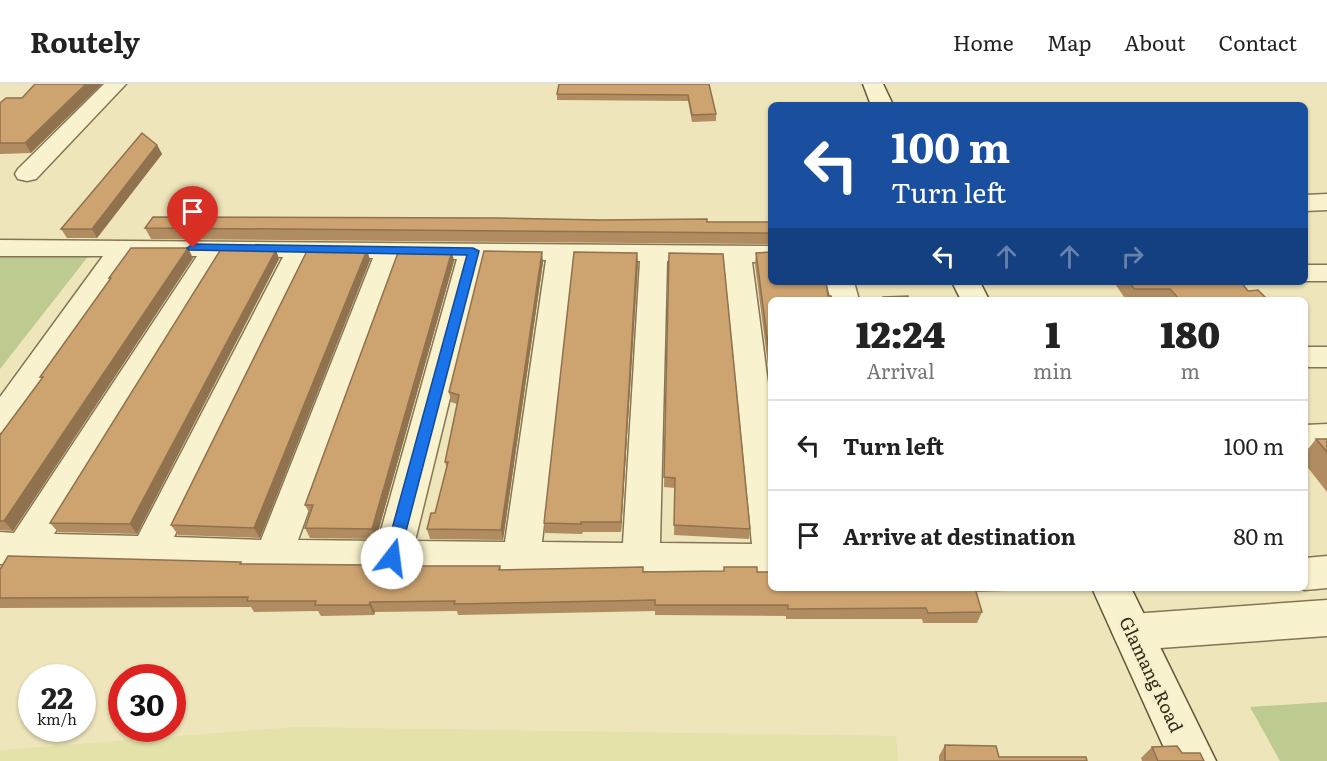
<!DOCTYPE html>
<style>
:root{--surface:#fff;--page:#f6f6f6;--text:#222;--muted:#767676;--line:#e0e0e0}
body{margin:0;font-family:Literata,serif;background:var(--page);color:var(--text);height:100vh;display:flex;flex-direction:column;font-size:22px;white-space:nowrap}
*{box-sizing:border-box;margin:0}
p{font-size:20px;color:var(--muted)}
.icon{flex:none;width:33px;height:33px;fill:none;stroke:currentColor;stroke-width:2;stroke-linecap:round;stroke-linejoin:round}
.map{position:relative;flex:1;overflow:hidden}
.side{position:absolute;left:768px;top:213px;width:540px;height:294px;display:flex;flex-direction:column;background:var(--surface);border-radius:9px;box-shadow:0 2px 4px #0004}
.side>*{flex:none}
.top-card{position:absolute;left:768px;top:18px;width:540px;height:183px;border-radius:9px;box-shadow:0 2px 4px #0004;background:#1a4fa0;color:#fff;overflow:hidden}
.speed{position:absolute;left:18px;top:580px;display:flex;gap:12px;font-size:30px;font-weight:700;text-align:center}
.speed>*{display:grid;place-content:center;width:78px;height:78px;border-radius:50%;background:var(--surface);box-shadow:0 2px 4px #0004;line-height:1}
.speed small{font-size:15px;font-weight:400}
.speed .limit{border:9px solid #d22;background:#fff;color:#111}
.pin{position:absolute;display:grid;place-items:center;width:51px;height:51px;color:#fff;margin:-62px -26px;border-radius:50% 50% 50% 0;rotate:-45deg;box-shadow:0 0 6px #0007}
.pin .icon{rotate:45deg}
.me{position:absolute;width:66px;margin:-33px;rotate:15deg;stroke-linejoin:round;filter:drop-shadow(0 0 4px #0008)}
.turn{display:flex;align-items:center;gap:21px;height:126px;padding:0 24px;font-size:27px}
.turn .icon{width:78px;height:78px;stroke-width:2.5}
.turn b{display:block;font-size:42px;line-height:51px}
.lanes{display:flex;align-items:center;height:57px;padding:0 24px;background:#0003;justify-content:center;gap:30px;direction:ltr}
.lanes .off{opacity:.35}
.eta{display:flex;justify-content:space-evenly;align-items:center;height:102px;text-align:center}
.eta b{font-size:36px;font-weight:800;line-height:42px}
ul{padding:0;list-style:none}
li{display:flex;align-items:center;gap:18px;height:90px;padding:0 24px;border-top:2px solid var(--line)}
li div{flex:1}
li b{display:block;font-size:22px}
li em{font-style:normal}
header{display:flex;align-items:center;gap:36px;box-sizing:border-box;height:84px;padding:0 30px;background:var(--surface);border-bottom:2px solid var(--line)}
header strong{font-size:28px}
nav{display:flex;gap:33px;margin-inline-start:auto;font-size:21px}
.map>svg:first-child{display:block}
</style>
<header>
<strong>Routely</strong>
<nav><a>Home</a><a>Map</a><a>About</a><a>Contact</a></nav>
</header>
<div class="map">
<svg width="1327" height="677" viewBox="0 0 1327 677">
<rect width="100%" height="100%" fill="#eee5bb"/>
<polygon fill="#e3e2a8" points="294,643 896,652 898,677 0,677 0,666"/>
<g fill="#bdcb90">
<polygon points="0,169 90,170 0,285"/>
<polygon points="1327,618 1327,677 1280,677 1250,623"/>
</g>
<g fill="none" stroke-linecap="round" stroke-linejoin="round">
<defs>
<g id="street">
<polygon points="104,0 126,0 36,95 27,97 18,95 15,90 18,85"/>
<polygon points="1327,110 1327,126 1305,127 1305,111"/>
<path d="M0 156 771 162V178H752L771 322V492L392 490 0 480V448L14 449 197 172H131L12 346 0 349V313L103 172H0ZM224 172 283 173 138 452 54 450ZM310 173 373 174 261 456 174 453ZM400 174 457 175 378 457 298 456ZM484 175 546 176 505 458 415 457ZM573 176 640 177 623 459 542 458ZM667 177 724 178 752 460 660 459Z"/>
<rect x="1305" y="181" width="22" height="16"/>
<polygon points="826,198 854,198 859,216 831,216"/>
<rect x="1305" y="263" width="22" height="20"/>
<polygon points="1327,340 1327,364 1305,365 1305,341"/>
<polygon points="1327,472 1327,504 1305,506 1298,504 1305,504 1305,474"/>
<polygon points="1327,516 1327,552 1132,566 1118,561 1112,548 1118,535 1132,530"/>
</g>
<g id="secondary">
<polygon points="863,0 883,0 893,21 871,21"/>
<polygon points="952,198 980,198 989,216 961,216"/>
<polygon points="1092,504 1131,504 1216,677 1170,677"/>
</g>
</defs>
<use href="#street" stroke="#857555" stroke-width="3"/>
<use href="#secondary" stroke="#665539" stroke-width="3"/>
<use href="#street" fill="#f9f2ce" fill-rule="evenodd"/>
<use href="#secondary" fill="#f9f2ce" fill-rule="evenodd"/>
</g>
<g fill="#b08c60">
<polygon points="709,0 716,30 716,37 692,38 688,17 557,16 557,10"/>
<polygon points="22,14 31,69 0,70 0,19"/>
<polygon points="157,61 162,70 97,154 67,154 61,145"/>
<polygon points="602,136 707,138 771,138 771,160 151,155 145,144"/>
<polygon points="276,166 279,175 137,450 58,448 50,439"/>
<polygon points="367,166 370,176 260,454 178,451 171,441"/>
<polygon points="669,169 750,445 749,455 674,451 675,404 664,403"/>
<polygon points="756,169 828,212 771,216 771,305 755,180"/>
<polygon points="193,174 13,447 0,446 0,351 42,295 40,293 110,195 109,194"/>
<polygon points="454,177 376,455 310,454 305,444 310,430 305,421"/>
<polygon points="543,178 503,456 430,455 427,445 435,429 447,384 445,378 457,320 451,318 449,308"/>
<polygon points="638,179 621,448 583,448 582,450 545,449 544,439"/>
<polygon points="1114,198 1241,198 1248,207 1268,216 1126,216"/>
<polygon points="1316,355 1327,355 1327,408 1305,380 1305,369"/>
<polygon points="241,478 242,480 370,481 371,485 500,482 501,486 757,488 982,528 977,539 923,539 922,535 786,535 786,532 655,531 655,527 458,531 457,527 375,528 374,531 321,532 318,527 254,528 251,523 0,524 0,484"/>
<polygon points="976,504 1009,504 1007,507 977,508"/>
<polygon points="945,661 999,673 1087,677 939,677 939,672"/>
<polygon points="1152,663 1182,669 1204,677 1142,677 1141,674"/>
</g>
<g fill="#90724e">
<polygon points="86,0 102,0 31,69 25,59"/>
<polygon points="157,61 162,70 97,154 92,145"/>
<polygon points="188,164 193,174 13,447 4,437"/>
<polygon points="276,166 279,175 137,450 130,440"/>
<polygon points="367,166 370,176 260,454 254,444"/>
<polygon points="452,167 454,177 376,455 372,445"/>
<polygon points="542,168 543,178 503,456 501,446"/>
<polygon points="637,169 638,179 621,448 621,438"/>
<polygon points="370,518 375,528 374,531 369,521"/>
</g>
<g fill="#cda370" stroke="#90724e" stroke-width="1.5">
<polygon points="35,0 86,0 25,59 0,59 0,19 6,14 22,14"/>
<polygon points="559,0 709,0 716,30 692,31 688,11 557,10"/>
<polygon points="142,49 157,61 92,145 61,145"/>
<polygon points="153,133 499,134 602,136 707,135 707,138 771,138 771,149 145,144"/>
<polygon points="131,164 188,164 4,437 0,437 0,351 43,293 40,293 111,194 109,194"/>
<polygon points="221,165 276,166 130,440 50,439"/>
<polygon points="308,165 367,166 254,444 171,441"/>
<polygon points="399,166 452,167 372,445 305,444 313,421 305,421"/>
<polygon points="484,167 542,168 501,446 427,445 431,429 435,429 448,378 445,378 459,311 449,308"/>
<polygon points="574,168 637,169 621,438 581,438 581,440 544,439"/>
<polygon points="771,168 771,198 826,198 828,212 831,212 832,216 771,216 771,283 756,169"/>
<polygon points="669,169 723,170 750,445 674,441 675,394 664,393"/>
<polygon points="1130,198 1241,198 1248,207 1258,206 1268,216 1180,216 1170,205 1134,205"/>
<polygon points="908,212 909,216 884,216 883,213"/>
<polygon points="1316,355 1327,355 1327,368"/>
<polygon points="8,472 241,478 240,480 370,481 369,485 417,484 417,482 500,482 499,486 643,483 643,488 724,487 724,483 757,483 757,488 771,488 771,504 975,504 982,528 928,529 926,524 788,525 788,521 655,521 655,516 454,520 455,517 370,518 369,521 315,521 316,517 247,517 248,513 0,514 0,484 1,484"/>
<polygon points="945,661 996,662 999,673 1086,673 1087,677 945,677"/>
<polygon points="1177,662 1182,669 1200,669 1204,677 1158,677 1152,663"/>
</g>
<polygon fill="#1a73e8" stroke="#114b97" stroke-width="1.5" points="193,160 473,164 479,167 398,478 392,480 387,478 384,474 467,171 189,166 187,164"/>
<g text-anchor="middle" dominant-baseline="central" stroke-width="5" stroke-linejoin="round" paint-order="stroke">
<g font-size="18" fill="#342a1a" stroke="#f5efcb">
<text transform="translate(1152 590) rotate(65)">Glamang Road</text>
</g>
</g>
</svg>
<div class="speed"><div>22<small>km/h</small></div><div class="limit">30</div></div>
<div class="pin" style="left:193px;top:164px;background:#d93025"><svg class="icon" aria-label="arrive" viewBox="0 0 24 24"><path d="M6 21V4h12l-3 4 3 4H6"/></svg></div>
<svg class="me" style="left:392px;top:474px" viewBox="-20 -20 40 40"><circle r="19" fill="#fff"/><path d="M0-13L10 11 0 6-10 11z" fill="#1a73e8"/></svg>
<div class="top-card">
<div class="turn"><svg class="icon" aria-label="left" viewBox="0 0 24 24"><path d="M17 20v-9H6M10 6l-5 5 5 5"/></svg><div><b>100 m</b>Turn left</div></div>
<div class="lanes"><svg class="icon" aria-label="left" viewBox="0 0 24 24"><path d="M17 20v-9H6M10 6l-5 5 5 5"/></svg><svg class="icon off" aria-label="ahead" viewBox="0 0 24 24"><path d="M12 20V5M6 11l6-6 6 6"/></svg><svg class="icon off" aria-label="ahead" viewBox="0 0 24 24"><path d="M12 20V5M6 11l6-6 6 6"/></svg><svg class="icon off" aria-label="right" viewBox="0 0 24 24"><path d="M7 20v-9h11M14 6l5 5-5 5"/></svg></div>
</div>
<section class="side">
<div class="eta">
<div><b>12:24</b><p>Arrival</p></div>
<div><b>1</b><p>min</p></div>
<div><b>180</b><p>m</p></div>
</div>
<ul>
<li><svg class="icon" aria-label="left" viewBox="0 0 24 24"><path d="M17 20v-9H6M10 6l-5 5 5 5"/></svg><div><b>Turn left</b></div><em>100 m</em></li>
<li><svg class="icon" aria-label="arrive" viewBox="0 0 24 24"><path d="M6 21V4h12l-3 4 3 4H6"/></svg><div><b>Arrive at destination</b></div><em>80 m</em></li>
</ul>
</section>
</div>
